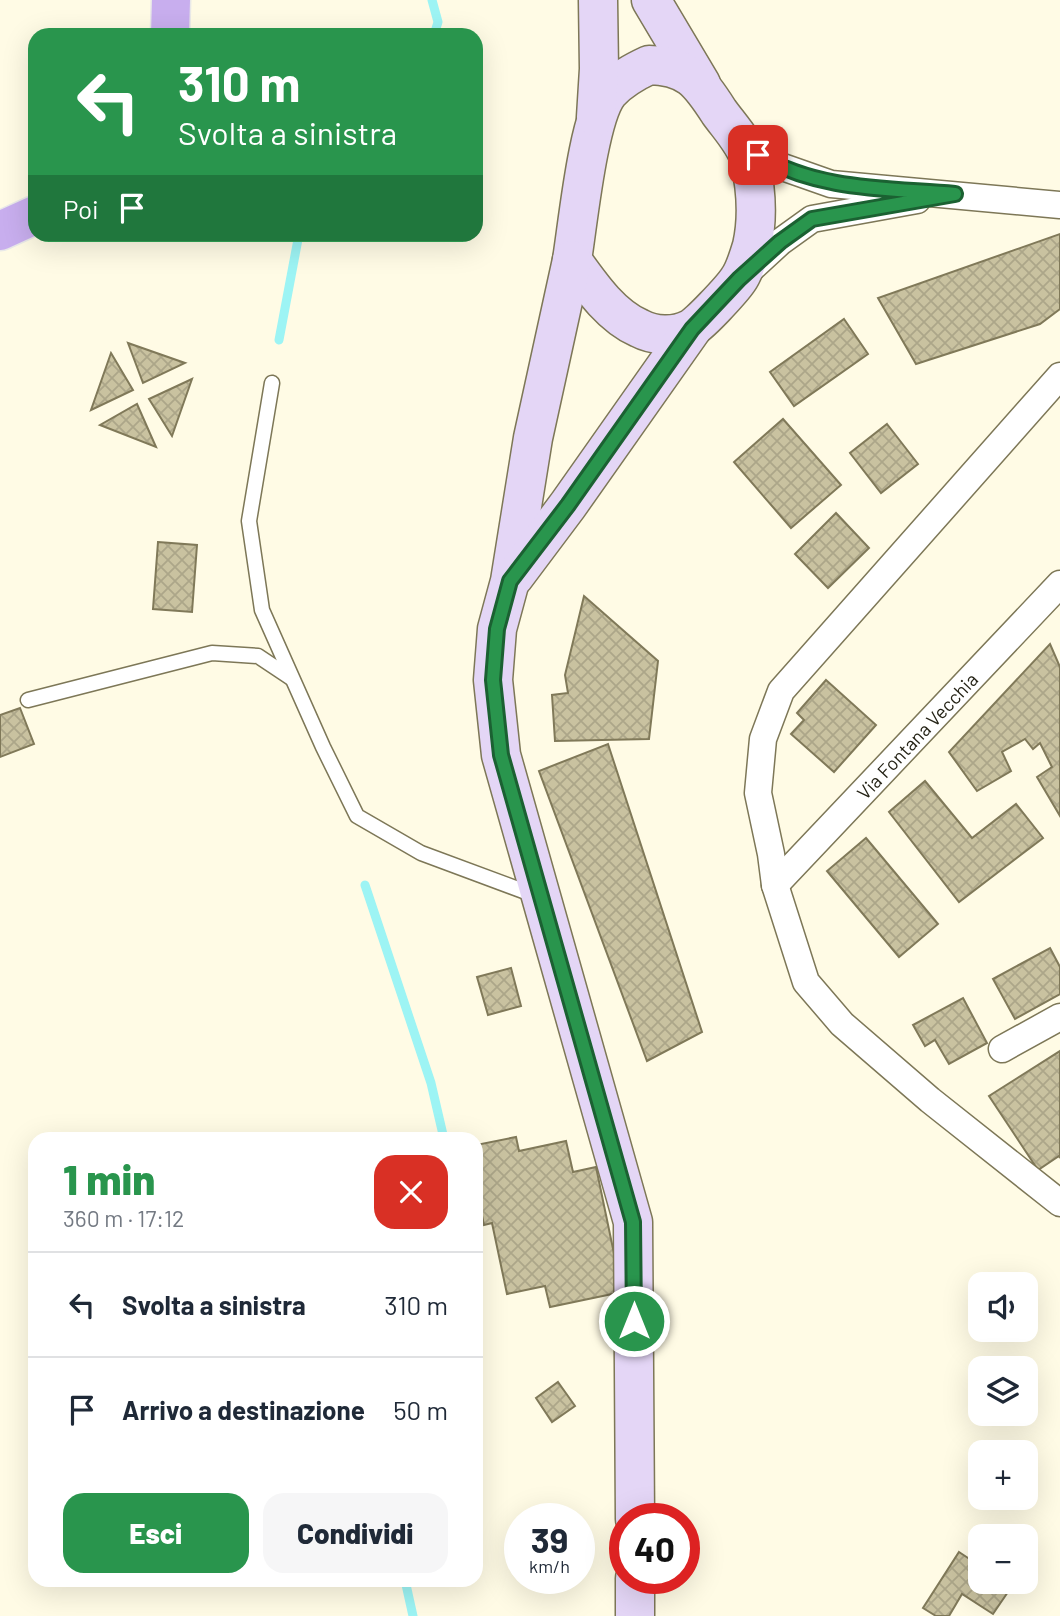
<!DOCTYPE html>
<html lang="it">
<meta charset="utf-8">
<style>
:root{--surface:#fff;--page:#f6f6f7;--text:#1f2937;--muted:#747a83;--line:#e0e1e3;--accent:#29954d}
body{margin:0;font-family:Barlow,sans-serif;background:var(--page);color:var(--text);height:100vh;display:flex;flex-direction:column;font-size:26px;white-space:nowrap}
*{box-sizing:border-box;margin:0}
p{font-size:23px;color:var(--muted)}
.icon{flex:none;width:38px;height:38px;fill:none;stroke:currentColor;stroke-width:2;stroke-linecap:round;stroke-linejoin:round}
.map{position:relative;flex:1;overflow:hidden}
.side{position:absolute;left:28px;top:1132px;width:455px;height:455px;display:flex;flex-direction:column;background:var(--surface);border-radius:21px;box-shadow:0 7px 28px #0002}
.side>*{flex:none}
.banner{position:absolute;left:28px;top:28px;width:455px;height:214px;border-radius:21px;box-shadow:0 7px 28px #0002;background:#29954d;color:#fff;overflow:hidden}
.fabs{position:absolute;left:968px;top:1272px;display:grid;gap:14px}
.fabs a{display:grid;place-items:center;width:70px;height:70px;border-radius:14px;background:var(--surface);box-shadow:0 7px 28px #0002;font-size:35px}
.speed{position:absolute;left:504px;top:1503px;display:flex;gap:14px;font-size:35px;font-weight:700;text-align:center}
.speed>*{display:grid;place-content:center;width:91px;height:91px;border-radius:50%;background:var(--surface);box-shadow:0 7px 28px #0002;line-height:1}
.speed small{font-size:18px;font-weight:400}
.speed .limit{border:10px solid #d22;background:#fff;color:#111}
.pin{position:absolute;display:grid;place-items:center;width:60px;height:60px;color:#fff;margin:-30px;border-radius:14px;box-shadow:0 4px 10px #0006}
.me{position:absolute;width:77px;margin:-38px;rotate:0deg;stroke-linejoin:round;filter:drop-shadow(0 0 5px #0008)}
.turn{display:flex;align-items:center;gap:24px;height:147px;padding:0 35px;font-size:32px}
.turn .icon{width:91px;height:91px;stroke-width:2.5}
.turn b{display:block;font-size:49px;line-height:60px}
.then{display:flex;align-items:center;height:66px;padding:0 35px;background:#0003;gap:14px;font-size:26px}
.round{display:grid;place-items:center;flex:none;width:74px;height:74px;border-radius:21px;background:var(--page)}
.summary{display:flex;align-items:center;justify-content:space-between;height:119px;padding:0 35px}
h1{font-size:42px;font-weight:800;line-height:52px;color:var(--accent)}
.cta{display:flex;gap:14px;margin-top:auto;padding:14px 35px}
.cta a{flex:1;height:80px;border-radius:21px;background:var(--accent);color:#fff;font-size:28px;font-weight:800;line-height:80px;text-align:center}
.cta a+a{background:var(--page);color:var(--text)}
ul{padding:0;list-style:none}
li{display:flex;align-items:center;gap:21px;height:105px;padding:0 35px;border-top:2px solid var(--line)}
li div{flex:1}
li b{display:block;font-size:26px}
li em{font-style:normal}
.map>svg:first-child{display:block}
</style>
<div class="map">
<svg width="1060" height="1616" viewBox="0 0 1060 1616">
<defs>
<pattern id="building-cross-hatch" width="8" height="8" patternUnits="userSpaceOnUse" patternTransform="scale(1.75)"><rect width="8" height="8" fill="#c9c2a0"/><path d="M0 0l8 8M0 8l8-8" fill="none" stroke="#aca689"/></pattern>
</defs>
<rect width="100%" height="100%" fill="#fffbe5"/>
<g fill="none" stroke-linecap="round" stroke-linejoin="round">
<g stroke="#9df4f4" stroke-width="9">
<polyline points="432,0 438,22 434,35"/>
<polyline points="279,340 299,234"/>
<polyline points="365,885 431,1083 444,1139"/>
<polyline points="476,1300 476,1319"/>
<polyline points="405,1580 413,1616"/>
</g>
</g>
<g fill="url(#building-cross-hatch)" stroke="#807959" stroke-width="2">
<polygon points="1060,234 1060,309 1040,324 916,364 878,298"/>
<polygon points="844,319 868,354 794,406 770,372"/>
<polygon points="128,343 185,363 143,383"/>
<polygon points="111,353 133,390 91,410"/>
<polygon points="192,379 172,436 149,399"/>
<polygon points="137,404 156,447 100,425"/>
<polygon points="783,419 841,485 791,528 734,462"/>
<polygon points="887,424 918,464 881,493 850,453"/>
<polygon points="836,513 869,548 828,588 795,554"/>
<polygon points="158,542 197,545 192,612 153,609"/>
<polygon points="584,596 658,661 649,739 555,741 552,695 568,693 565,675"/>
<polygon points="1050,644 1060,667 1060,816 1037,777 1052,767 1040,743 1033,749 1025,739 1002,752 1011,771 977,791 949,752"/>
<polygon points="826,680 876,725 834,772 791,734 804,720 797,713"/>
<polygon points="20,708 34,744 0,757 0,715"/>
<polygon points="608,744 702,1032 647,1061 539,771"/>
<polygon points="925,781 972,838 1016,804 1043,838 959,902 889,812"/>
<polygon points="866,838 938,924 899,957 827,871"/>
<polygon points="1050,948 1060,967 1060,994 1015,1019 993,979"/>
<polygon points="511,968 521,1006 488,1015 477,977"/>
<polygon points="963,998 987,1043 949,1064 935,1040 925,1046 913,1025"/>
<polygon points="1060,1051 1060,1158 1059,1156 1038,1170 989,1096"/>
<polygon points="516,1137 519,1151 566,1141 573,1172 596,1167 622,1292 550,1307 545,1286 507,1294 492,1223 484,1225 476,1187 476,1145"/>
<polygon points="558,1382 575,1406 552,1422 536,1398"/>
<polygon points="959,1552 980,1566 980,1582 1006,1582 1012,1586 993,1614 962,1594 949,1616 936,1616 923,1608"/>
</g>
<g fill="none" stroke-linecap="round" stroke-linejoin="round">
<defs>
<g id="lane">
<polyline points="272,383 249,521 262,610 323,747 357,816 421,853 534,895"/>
<polyline points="28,700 212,653 258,656 291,678"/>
</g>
<g id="street">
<polyline points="742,147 774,164 831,184 1060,205"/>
<polyline points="743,276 780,242 812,219 917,200"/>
<polyline points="1060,376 781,691 763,739 758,793 771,854 775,885 806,982 842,1024 930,1100 1060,1203"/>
<path id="s1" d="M775 885 1060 584"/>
<polyline points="1002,1049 1060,1017"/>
</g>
<g id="secondary">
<polyline points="651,0 701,84"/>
<path d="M649 65C688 66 699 81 719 112 729 126 746 144 750 161 756 188 758 219 752 246 749 256 744 272 738 280 732 289 698 326 690 329 674 337 654 336 639 328 610 315 590 285 572 260 578 223 588 118 609 92 621 79 634 72 649 65Z"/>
<polyline points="596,117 599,69 598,0"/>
<polyline points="572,260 533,438 510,581 497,629 493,680 501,755 633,1222 635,1519"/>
<polyline points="514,577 568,505 692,329"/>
<polyline points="635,1578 635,1616"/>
</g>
<g id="primary">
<polyline points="170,35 171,0"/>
<polyline points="0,231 35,215"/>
</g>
</defs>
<use href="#lane" stroke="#7d7757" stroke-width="17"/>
<use href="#street" stroke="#7d7757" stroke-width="29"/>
<use href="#secondary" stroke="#7d7757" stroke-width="41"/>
<use href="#primary" stroke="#e9e9e8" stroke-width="41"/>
<use href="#lane" stroke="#fff" stroke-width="14"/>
<use href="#street" stroke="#fff" stroke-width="26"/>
<use href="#secondary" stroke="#e4d6f6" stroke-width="38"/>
<use href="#primary" stroke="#c8aeee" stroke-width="38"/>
</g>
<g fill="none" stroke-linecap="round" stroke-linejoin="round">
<defs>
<path id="route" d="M634 1321 633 1222 501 755 493 680 497 629 510 581 568 505 692 329 739 279 780 242 812 219 955 194C885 188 820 191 758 155"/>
</defs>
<use href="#route" stroke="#1b6132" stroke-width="18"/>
<use href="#route" stroke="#29954d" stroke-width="12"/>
</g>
<g text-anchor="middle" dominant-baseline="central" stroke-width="5" stroke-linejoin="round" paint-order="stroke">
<g font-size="19" fill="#252316" stroke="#fff">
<text stroke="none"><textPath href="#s1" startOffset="206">Via Fontana Vecchia</textPath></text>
</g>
</g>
</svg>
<div class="fabs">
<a><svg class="icon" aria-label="sound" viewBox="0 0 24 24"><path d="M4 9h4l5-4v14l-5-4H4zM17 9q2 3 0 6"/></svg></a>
<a><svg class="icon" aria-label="layers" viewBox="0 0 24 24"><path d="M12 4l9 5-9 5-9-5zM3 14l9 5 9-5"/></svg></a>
<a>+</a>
<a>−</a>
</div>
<div class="speed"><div>39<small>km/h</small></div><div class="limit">40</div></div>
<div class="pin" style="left:758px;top:155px;background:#d93025"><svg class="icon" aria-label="arrive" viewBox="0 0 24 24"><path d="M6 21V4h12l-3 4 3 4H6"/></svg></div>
<svg class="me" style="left:634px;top:1321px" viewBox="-20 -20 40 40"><circle r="17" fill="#29954d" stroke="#fff" stroke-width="3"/><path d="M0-11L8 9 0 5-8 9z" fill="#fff"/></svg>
<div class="banner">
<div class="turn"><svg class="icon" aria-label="left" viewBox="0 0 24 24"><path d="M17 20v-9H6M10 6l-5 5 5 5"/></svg><div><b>310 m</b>Svolta a sinistra</div></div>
<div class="then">Poi<svg class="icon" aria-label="arrive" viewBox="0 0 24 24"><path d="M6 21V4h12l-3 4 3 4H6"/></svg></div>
</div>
<section class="side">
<div class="summary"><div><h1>1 min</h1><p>360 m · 17:12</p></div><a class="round" style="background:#d93025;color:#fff"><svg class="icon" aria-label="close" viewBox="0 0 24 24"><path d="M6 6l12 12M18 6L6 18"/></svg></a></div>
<ul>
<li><svg class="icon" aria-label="left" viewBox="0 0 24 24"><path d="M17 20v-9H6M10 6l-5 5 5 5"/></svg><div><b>Svolta a sinistra</b></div><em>310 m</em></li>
<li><svg class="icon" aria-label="arrive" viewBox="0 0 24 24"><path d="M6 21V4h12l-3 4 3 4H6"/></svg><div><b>Arrivo a destinazione</b></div><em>50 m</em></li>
</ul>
<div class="cta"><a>Esci</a><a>Condividi</a></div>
</section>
</div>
